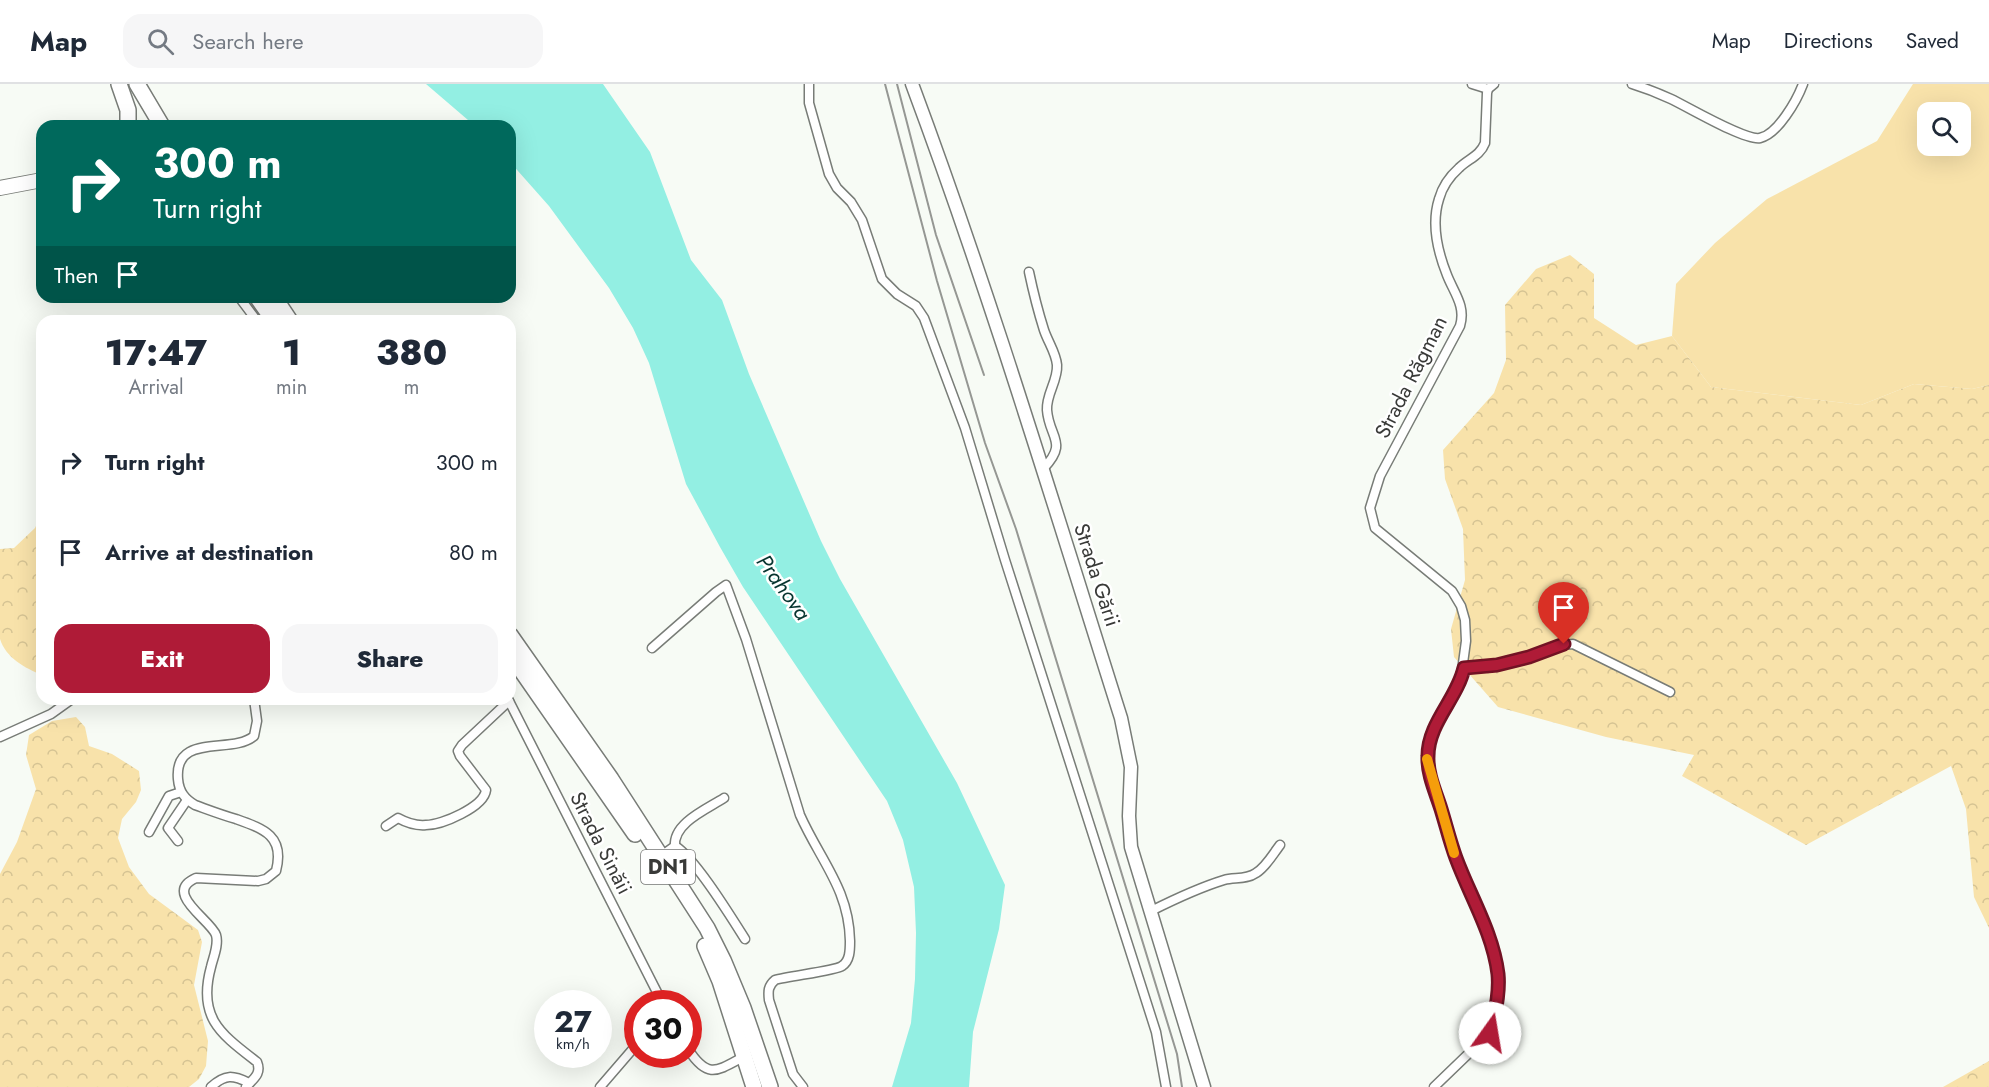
<!DOCTYPE html>
<meta charset="utf-8">
<style>
:root{--surface:#fff;--page:#f6f6f7;--text:#1f2937;--muted:#747a83;--line:#e0e1e3;--accent:#af1b37}
body{margin:0;font-family:Jost,sans-serif;background:var(--page);color:var(--text);height:100vh;display:flex;flex-direction:column;font-size:22px;white-space:nowrap}
*{box-sizing:border-box;margin:0}
p{font-size:20px;color:var(--muted)}
.icon{flex:none;width:33px;height:33px;fill:none;stroke:currentColor;stroke-width:2;stroke-linecap:round;stroke-linejoin:round}
.map{position:relative;flex:1;overflow:hidden}
.drawer{position:absolute;left:36px;top:231px;width:480px;height:390px;display:flex;flex-direction:column;background:var(--surface);border-radius:18px;box-shadow:0 6px 24px #0002}
.drawer>*{flex:none}
.hud{position:absolute;left:36px;top:36px;width:480px;height:183px;border-radius:18px;box-shadow:0 6px 24px #0002;background:#00695c;color:#fff;overflow:hidden}
.fabs{position:absolute;left:1917px;top:18px;display:grid;gap:12px}
.fabs a{display:grid;place-items:center;width:54px;height:54px;border-radius:12px;background:var(--surface);box-shadow:0 6px 24px #0002;font-size:30px}
.speed{position:absolute;left:534px;top:906px;display:flex;gap:12px;font-size:30px;font-weight:700;text-align:center}
.speed>*{display:grid;place-content:center;width:78px;height:78px;border-radius:50%;background:var(--surface);box-shadow:0 6px 24px #0002;line-height:1}
.speed small{font-size:15px;font-weight:400}
.speed .limit{border:9px solid #d22;background:#fff;color:#111}
.pin{position:absolute;display:grid;place-items:center;width:51px;height:51px;color:#fff;margin:-62px -26px;border-radius:50% 50% 50% 0;rotate:-45deg;box-shadow:0 0 6px #0007}
.pin .icon{rotate:45deg}
.me{position:absolute;width:66px;margin:-33px;rotate:13deg;stroke-linejoin:round;filter:drop-shadow(0 0 4px #0008)}
.turn{display:flex;align-items:center;gap:21px;height:126px;padding:0 18px;font-size:27px}
.turn .icon{width:78px;height:78px;stroke-width:2.5}
.turn b{display:block;font-size:42px;line-height:51px}
.then{display:flex;align-items:center;height:57px;padding:0 18px;background:#0003;gap:12px;font-size:22px}
.eta{display:flex;justify-content:space-evenly;align-items:center;height:102px;text-align:center}
.eta b{font-size:36px;font-weight:800;line-height:42px}
.button{display:flex;gap:12px;margin-top:auto;padding:12px 18px}
.button a{flex:1;height:69px;border-radius:18px;background:var(--accent);color:#fff;font-size:24px;font-weight:800;line-height:69px;text-align:center}
.button a+a{background:var(--page);color:var(--text)}
ul{padding:0;list-style:none}
li{display:flex;align-items:center;gap:18px;height:90px;padding:0 18px}
li div{flex:1}
li b{display:block;font-size:22px}
li em{font-style:normal}
header{display:flex;align-items:center;gap:36px;box-sizing:border-box;height:84px;padding:0 30px;background:var(--surface);border-bottom:2px solid var(--line)}
header strong{font-size:28px}
nav{display:flex;gap:33px;margin-inline-start:auto;font-size:21px}
.search{width:420px;height:54px;background:var(--page);display:flex;align-items:center;gap:15px;box-sizing:border-box;padding:0 21px;border-radius:18px;color:var(--muted);font-size:22px}
.map>svg:first-child{display:block}
</style>
<header>
<strong>Map</strong>
<div class="search"><svg class="icon" aria-label="search" viewBox="0 0 24 24"><circle cx="10" cy="10" r="6"/><path d="M15 15l6 6"/></svg>Search here</div>
<nav><a>Map</a><a>Directions</a><a>Saved</a></nav>
</header>
<div class="map">
<svg width="1989" height="1003" viewBox="0 0 1989 1003">
<defs>
<pattern id="forest-crowns" width="20" height="18" patternUnits="userSpaceOnUse" patternTransform="scale(1.5)"><rect width="20" height="18" fill="#f8e2aa"/><path d="M2 6a3 3 0 1 1 6 0M12 15a3 3 0 1 1 6 0" fill="none" stroke="#d5c393"/></pattern>
</defs>
<rect width="100%" height="100%" fill="#f7fbf5"/>
<path fill="#f8e2aa" fill-rule="evenodd" d="M1913 0H1989V301L1972 305 1914 300 1861 321 1711 303 1672 252 1676 200 1715 159 1767 115 1877 57ZM1928 28H1960V62H1928Z"/>
<g fill="url(#forest-crowns)">
<polygon points="1570,171 1594,190 1594,234 1636,261 1672,252 1711,303 1861,321 1914,300 1972,305 1989,301 1989,844 1974,813 1966,725 1951,682 1806,761 1682,692 1694,671 1606,653 1498,623 1454,573 1451,545 1465,496 1463,445 1445,395 1443,366 1494,309 1506,276 1505,221 1536,185"/>
<path d="M42 429V591C25 584 6 574 0 555V465L14 464 35 444Z"/>
<polygon points="76,633 85,643 89,662 112,670 139,687 141,706 136,718 122,735 118,754 129,783 149,810 198,846 202,858 194,901 208,957 206,982 199,995 189,1003 0,1003 0,790 17,758 36,705 26,671 29,651 52,637"/>
<polygon points="1989,977 1989,1003 1943,1003"/>
</g>
<polygon fill="#93efe3" points="426,0 603,0 650,68 691,176 722,216 749,290 821,457 840,495 957,699 1005,801 999,845 973,948 969,1003 892,1003 911,939 915,895 916,849 914,803 903,756 887,717 743,503 720,463 686,400 649,279 633,244 609,204 549,122 510,78 510,42 475,42"/>
<g fill="none" stroke-linecap="round" stroke-linejoin="round">
<defs>
<g id="street">
<polyline points="809,0 809,19 829,90 837,104 851,118 862,136 882,195 897,210 916,222 924,234 965,344 1005,476 1156,948 1166,1003"/>
<polyline points="1472,0 1488,5"/>
<path d="M1632 0C1645 4 1658 9 1671 15 1688 23 1745 57 1760 54 1778 50 1797 16 1803 0"/>
<path d="M1029 188C1033 207 1038 227 1044 246 1048 258 1056 269 1057 281 1058 297 1046 310 1047 326 1049 354 1069 358 1043 385"/>
<polyline points="239,213 257,237"/>
<path d="M652 564 716 508 726 501 746 555 800 731C820 776 849 805 850 857 850 866 850 877 842 882 835 887 788 892 775 896 768 902 768 907 769 916L793 990 803 1003"/>
<path d="M1464 584C1486 582 1508 580 1529 573 1544 568 1557 560 1573 560L1670 608"/>
<polyline points="508,615 663,920"/>
<polyline points="0,653 51,630 72,615"/>
<path d="M386 742 398 734C407 739 415 742 426 741 442 741 484 723 486 706L460 672 458 667 462 661 509 617"/>
<polyline points="149,748 169,712 181,708"/>
<polyline points="178,757 168,744 187,716"/>
<path d="M675 762C695 774 731 833 745 855"/>
<path d="M661 772 675 762C673 739 707 725 724 714"/>
<path d="M1151 827C1175 815 1198 804 1224 796 1234 793 1246 796 1256 789 1266 783 1273 770 1280 761"/>
<path d="M688 965C708 996 717 987 745 972"/>
<path d="M211 1003C225 990 233 991 249 999"/>
<path d="M246 1003C253 995 262 990 257 978 221 950 197 934 211 883 213 874 219 861 216 851 211 836 162 809 196 794L258 797 266 795 276 787C285 752 264 745 236 735 222 731 209 726 195 721 185 715 179 708 178 695 174 648 232 671 254 652L257 637 254 615"/>
<polyline points="600,1003 638,959"/>
<path d="M1434 1003 1490 949 1497 919 1498 893 1494 867 1456 774 1430 690 1427 675 1429 658 1435 643 1452 615 1461 594 1466 557 1465 536 1461 522 1452 507 1375 444 1370 424 1380 392 1460 242C1466 222 1454 209 1447 191 1437 166 1431 140 1439 115 1442 104 1450 92 1459 84 1468 75 1480 72 1485 59L1487 9 1488 5 1494 0"/>
</g>
<path id="secondary" d="M912 0C990 209 1054 422 1121 634L1131 683 1129 732 1131 763 1204 1003"/>
<polyline id="primary" points="0,104 42,96"/>
<g id="highway">
<polyline points="119,0 128,26 128,42"/>
<polyline points="137,0 162,42"/>
<polyline points="257,213 274,237"/>
<polyline points="274,213 290,237"/>
<polyline points="510,551 611,695 707,844 723,876 743,924 770,1003"/>
<polyline points="510,570 635,750"/>
<polyline points="705,862 720,897 754,1003"/>
</g>
</defs>
<use href="#street" stroke="#787c77" stroke-width="11"/>
<use href="#secondary" stroke="#787c77" stroke-width="15"/>
<use href="#primary" stroke="#787c77" stroke-width="16"/>
<use href="#highway" stroke="#787c77" stroke-width="18"/>
<use href="#street" stroke="#fff" stroke-width="8"/>
<use href="#secondary" stroke="#fff" stroke-width="12"/>
<use href="#primary" stroke="#fff" stroke-width="14"/>
<use href="#highway" stroke="#fff" stroke-width="15"/>
<g stroke="#959793" stroke-width="2">
<polyline points="885,0 937,197 985,359 1016,445 1177,970 1182,1003"/>
<polyline points="897,0 936,151 984,291"/>
</g>
</g>
<g fill="none" stroke-linecap="round" stroke-linejoin="round">
<defs>
<path id="route" d="M1490 949C1495 931 1500 910 1498 890 1493 849 1470 812 1456 774 1450 758 1446 741 1441 725 1436 709 1427 690 1428 672 1428 639 1457 615 1464 584L1497 581 1529 573 1564 560"/>
</defs>
<use href="#route" stroke="#721224" stroke-width="15"/>
<use href="#route" stroke="#af1b37" stroke-width="10"/>
<polyline stroke="#f59e0b" stroke-width="10" points="1427,675 1454,769"/>
</g>
<g text-anchor="middle" dominant-baseline="central" stroke-width="5" stroke-linejoin="round" paint-order="stroke">
<rect fill="#fff" stroke="#747574" stroke-width="1.5" x="641" y="766" width="54" height="34" rx="4.5"/>
<g font-size="20" font-weight="bold" fill="#393a38">
<text x="668" y="783">DN1</text>
</g>
<g font-size="21" fill="#393a38" stroke="#fff">
<text transform="translate(1411 293) rotate(-63)">Strada Răgman</text>
<text transform="translate(1097 491) rotate(72)">Strada Gării</text>
<text transform="translate(601 759) rotate(63)">Strada Sinăii</text>
</g>
<g font-size="22" font-style="italic" fill="#073530" stroke="#fff">
<text transform="translate(784 503) rotate(54)">Prahova</text>
</g>
</g>
</svg>
<div class="fabs">
<a><svg class="icon" aria-label="search" viewBox="0 0 24 24"><circle cx="10" cy="10" r="6"/><path d="M15 15l6 6"/></svg></a>
</div>
<div class="speed"><div>27<small>km/h</small></div><div class="limit">30</div></div>
<div class="pin" style="left:1564px;top:560px;background:#d93025"><svg class="icon" aria-label="arrive" viewBox="0 0 24 24"><path d="M6 21V4h12l-3 4 3 4H6"/></svg></div>
<svg class="me" style="left:1490px;top:949px" viewBox="-20 -20 40 40"><circle r="19" fill="#fff"/><path d="M0-13L10 11 0 6-10 11z" fill="#af1b37"/></svg>
<div class="hud">
<div class="turn"><svg class="icon" aria-label="right" viewBox="0 0 24 24"><path d="M7 20v-9h11M14 6l5 5-5 5"/></svg><div><b>300 m</b>Turn right</div></div>
<div class="then">Then<svg class="icon" aria-label="arrive" viewBox="0 0 24 24"><path d="M6 21V4h12l-3 4 3 4H6"/></svg></div>
</div>
<section class="drawer">
<div class="eta">
<div><b>17:47</b><p>Arrival</p></div>
<div><b>1</b><p>min</p></div>
<div><b>380</b><p>m</p></div>
</div>
<ul>
<li><svg class="icon" aria-label="right" viewBox="0 0 24 24"><path d="M7 20v-9h11M14 6l5 5-5 5"/></svg><div><b>Turn right</b></div><em>300 m</em></li>
<li><svg class="icon" aria-label="arrive" viewBox="0 0 24 24"><path d="M6 21V4h12l-3 4 3 4H6"/></svg><div><b>Arrive at destination</b></div><em>80 m</em></li>
</ul>
<div class="button"><a>Exit</a><a>Share</a></div>
</section>
</div>
